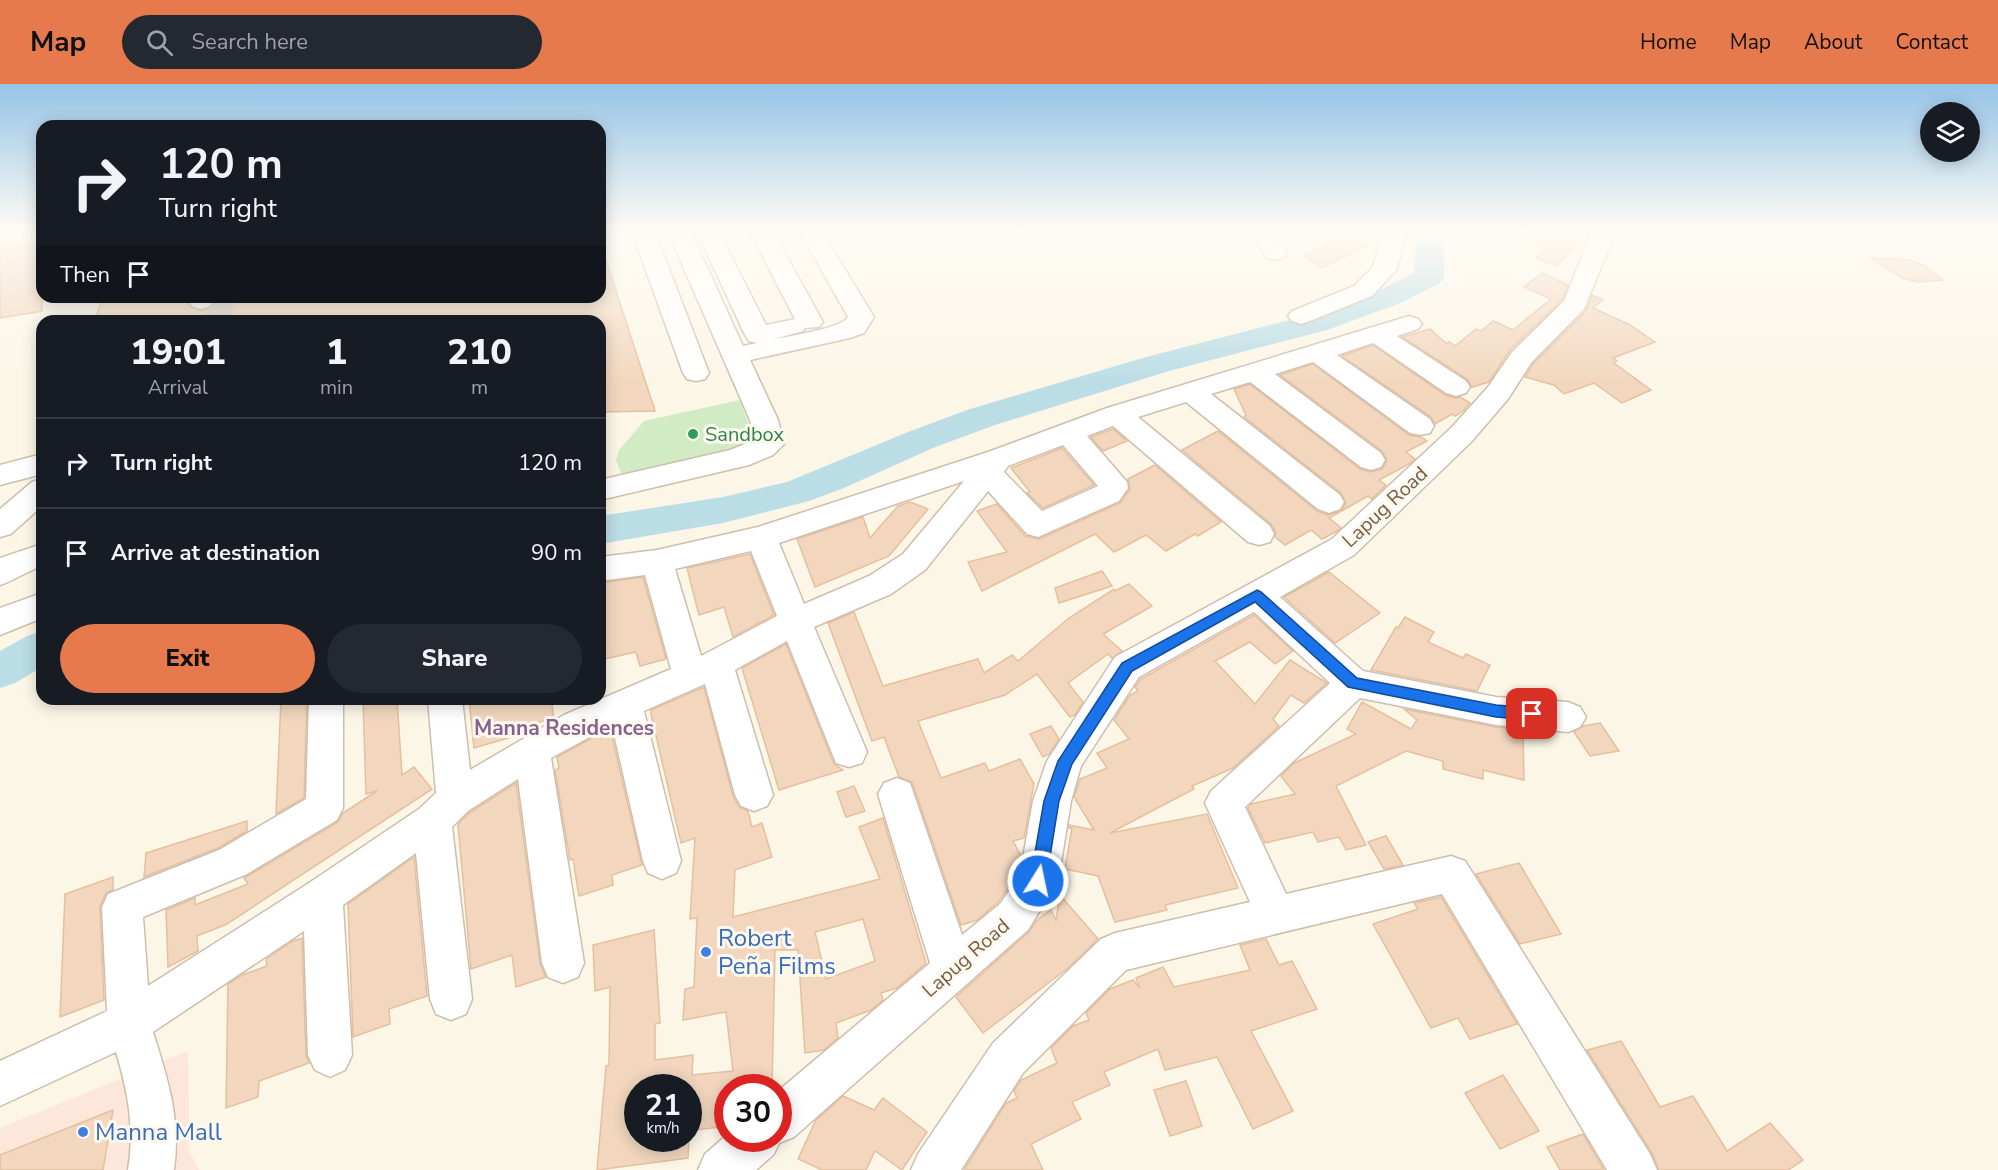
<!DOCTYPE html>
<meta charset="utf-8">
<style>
:root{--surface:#171b24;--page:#242831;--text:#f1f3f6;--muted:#9ea1a6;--line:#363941;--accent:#e67a4c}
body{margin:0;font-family:"Nunito Sans",sans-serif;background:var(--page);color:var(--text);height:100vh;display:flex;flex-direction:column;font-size:22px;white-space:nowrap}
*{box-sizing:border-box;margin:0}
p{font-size:20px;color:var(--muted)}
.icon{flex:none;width:33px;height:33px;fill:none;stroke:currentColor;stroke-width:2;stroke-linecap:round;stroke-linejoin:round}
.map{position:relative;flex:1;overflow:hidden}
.panel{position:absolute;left:36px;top:231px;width:570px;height:390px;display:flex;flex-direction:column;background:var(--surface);border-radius:18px;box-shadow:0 3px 15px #0003}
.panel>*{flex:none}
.guide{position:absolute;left:36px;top:36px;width:570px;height:183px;border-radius:18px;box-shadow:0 3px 15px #0003;background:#171b24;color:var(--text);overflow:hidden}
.fabs{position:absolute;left:1920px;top:18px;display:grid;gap:12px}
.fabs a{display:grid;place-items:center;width:60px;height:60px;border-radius:50%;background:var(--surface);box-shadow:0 3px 15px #0003;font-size:30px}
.speed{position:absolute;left:624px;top:990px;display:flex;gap:12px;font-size:30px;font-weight:700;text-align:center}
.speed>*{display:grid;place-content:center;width:78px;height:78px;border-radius:50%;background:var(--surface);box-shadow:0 3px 15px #0003;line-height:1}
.speed small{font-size:15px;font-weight:400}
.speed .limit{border:9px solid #d22;background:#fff;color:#111}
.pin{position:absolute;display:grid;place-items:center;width:51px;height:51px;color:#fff;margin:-26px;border-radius:12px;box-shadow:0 3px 9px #0006}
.me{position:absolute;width:66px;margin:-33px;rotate:10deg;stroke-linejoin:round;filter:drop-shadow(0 0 4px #0008)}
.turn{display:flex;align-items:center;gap:21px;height:126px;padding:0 24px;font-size:27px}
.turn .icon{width:78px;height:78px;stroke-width:2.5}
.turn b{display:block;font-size:42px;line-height:51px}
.then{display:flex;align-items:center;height:57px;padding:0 24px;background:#0003;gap:12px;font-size:22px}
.eta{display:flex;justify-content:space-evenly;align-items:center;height:102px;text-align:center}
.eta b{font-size:36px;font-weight:800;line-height:42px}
.primary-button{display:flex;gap:12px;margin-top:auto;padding:12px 24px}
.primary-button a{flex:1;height:69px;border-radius:36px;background:var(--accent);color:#111;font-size:24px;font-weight:800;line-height:69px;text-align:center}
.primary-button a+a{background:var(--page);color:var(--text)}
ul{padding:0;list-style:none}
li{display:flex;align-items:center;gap:18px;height:90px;padding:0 24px;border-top:2px solid var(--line)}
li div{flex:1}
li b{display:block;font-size:22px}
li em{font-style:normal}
header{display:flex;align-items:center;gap:36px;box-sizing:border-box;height:84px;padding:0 30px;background:var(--accent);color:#111}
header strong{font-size:28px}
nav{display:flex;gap:33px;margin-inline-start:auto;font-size:21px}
.search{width:420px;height:54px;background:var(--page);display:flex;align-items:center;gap:15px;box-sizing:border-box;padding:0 21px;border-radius:33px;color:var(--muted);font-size:22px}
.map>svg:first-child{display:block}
</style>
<header>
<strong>Map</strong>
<div class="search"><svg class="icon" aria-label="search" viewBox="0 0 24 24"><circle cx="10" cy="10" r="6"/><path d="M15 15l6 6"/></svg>Search here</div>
<nav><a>Home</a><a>Map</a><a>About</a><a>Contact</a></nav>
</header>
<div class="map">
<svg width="1998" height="1086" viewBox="0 0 1998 1086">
<rect width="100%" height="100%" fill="#fcf6e7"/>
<polygon fill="#fde7da" points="188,967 189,1067 199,1086 0,1086 0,1044"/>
<polygon fill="#d1ebc5" points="740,316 757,363 622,391 616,376 619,366 644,337"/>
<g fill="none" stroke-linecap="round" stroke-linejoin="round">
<g fill="#bbdde6" fill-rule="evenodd">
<polygon points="1416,148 1444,148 1444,193 1440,199 1403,218 1327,246 1169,287 995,341 933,364 844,404 809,417 723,439 600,460 600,432 723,413 787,398 908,348 970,325 1146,273 1305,232 1382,205 1414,189"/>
<polygon points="42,547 42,583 15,599 0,604 0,567 27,552"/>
</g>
</g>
<g fill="#f2d7be" stroke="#e5bf9e" stroke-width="1.5" fill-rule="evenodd">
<polygon points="1353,148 1381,148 1378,157 1322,184 1303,172"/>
<polygon points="1508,148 1586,148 1586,151 1556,182 1536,174 1546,164 1507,151"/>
<polygon points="42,157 42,227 0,234 0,163"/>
<polygon points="604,170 655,327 600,328 600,237 94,237 103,213 188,213 186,217 190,223 200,227 211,224 217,215 230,213 600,213 600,171"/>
<polygon points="1870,174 1910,176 1923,181 1943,196 1918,198 1902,194"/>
<polygon points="1542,189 1568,201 1562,216 1510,266 1489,298 1472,303 1467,295 1402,253 1430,245 1446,259 1450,258 1455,262 1476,245 1481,247 1493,237 1513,246 1551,215 1524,203"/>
<polygon points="1592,211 1603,216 1593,224 1630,241 1655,258 1613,274 1617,277 1614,279 1651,306 1622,319 1594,299 1564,310 1554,301 1525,293 1533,280 1586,227"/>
<polygon points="1373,261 1445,311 1455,314 1460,313 1470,319 1463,327 1455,332 1452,330 1435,340 1431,333 1342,272"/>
<polygon points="1313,280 1409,351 1421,353 1427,357 1406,368 1415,375 1411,379 1379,396 1386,401 1372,415 1368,412 1329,434 1341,444 1337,447 1322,455 1311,446 1285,461 1275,453 1276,449 1271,440 1182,366 1218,347 1317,427 1328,431 1341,427 1346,419 1341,409 1244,333 1246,331 1234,305 1250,300 1360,385 1370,388 1382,385 1387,377 1382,367 1280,291"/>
<polygon points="1113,345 1127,357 1103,367 1091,353"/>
<polygon points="1062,364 1094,401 1043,424 1027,409 1030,408 1011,384"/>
<polygon points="1155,381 1221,438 1198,452 1195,450 1166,467 1146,451 1114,468 1095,450 982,507 968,478 1007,468 977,427 997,420 1025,452 1039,455 1120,419 1130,405 1128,395"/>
<polygon points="910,418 928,425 889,472 815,503 797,455 863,433 870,454 898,422"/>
<polygon points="750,470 774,531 733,553 724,523 699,531 687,484"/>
<polygon points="1102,487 1112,502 1059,519 1055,504"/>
<polygon points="1329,488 1380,529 1335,559 1284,513"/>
<polygon points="643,493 666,575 640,582 636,568 600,576 600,499"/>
<polygon points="1129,500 1152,522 1103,550 1122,567 1112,574 1108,570 1068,599 1083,618 1075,631 1070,633 1037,590 1005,611 918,637 941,694 985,679 989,687 1020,675 1034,700 1024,754 1013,757 1021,772 1018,790 998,818 977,836 961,841 912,698 899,693 884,653 872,657 828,539 854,528 883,602 978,575 984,589 1012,571 1018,577 1069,534 1114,505 1115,507"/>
<polygon points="1254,531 1293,567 1275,580 1250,558 1215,577 1255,620 1290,576 1327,599 1304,619 1291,611 1273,635 1279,642 1233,684 1192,702 1194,705 1110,749 1207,730 1238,804 1165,821 1167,826 1115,838 1098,792 1065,785 1072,744 1069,744 1069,741 1094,746 1074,713 1080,695 1107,684 1097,669 1129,655 1114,636 1130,611 1138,607 1135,603 1141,595"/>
<polygon points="1405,533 1434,548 1428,558 1463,574 1466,570 1490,581 1477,607 1371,586 1396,543 1398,544"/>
<polygon points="786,560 834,680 843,686 779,706 742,584"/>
<path d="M704 603 733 712 739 723 748 727 752 743 762 739 772 773 735 786 733 833 880 795 859 743 883 734 926 879 897 904 881 909 883 916 871 926 836 939 838 954 824 966 805 969 798 866H775L772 1004H728V1042L688 1047V1004H638V1054H689L688 1074 597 1086 606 982 609 981 610 903 595 907 593 861 654 846 660 939 655 940V976L693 971 692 991 733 987 726 928 683 936 685 905 694 903 697 834 690 835 695 754 681 759 651 630V626ZM863 835 875 877 826 895 815 848Z"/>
<polygon points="281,615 307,615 304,714 276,730"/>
<polygon points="363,615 397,615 402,691 414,683 432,705 227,840 197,852 198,867 168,883 166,826 195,814 195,821 248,800 244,794 338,738 343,729 377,707 366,710"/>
<polygon points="469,615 551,615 554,634 514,645 515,652 474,664"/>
<polygon points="1362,618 1411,645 1417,636 1404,625 1496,643 1523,646 1524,696 1483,686 1483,695 1443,685 1443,677 1406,667 1336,702 1366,761 1346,766 1339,753 1318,758 1313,748 1265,759 1248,724 1251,720 1295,710 1281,692 1294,679 1356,650 1347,645"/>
<polygon points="1600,639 1619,667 1590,672 1574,648 1583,642"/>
<polygon points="1051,642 1059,655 1049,670 1043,673 1030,650"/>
<polygon points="610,644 642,781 612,791 613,801 579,812 573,775 570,776 555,686 559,684 557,673"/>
<polygon points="516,699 540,879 546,893 516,903 512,871 471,885 458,740 469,729"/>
<polygon points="854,702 865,727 846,733 837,708"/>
<polygon points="247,737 247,747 218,764 144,793 146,769"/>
<polygon points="1386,752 1403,781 1384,785 1368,758"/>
<polygon points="414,773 427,912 389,925 390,940 353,953 348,820"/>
<polygon points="1519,779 1561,850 1520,860 1476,790"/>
<polygon points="113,793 113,806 106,809 100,823 104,916 60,933 65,810"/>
<polygon points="1060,811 1098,855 1068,884 983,949 956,913 1029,848 1037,836 1051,826 1056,836"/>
<polygon points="1441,813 1517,940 1470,955 1458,934 1431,944 1373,840 1418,825 1414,819"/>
<polygon points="302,854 306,971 309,979 259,997 258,1013 226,1024 228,900 242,891 267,882 266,875 293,857"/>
<polygon points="1266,855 1279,881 1292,877 1317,925 1251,947 1293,1027 1253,1045 1217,973 1165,986 1158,965 1104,988 1110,1001 1072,1018 1081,1035 1031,1060 1043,1086 964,1086 1006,1019 1017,1014 1014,1007 1021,996 1057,979 1051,964 1073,942 1089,936 1086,929 1110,905 1133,896 1140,904 1136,894 1163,883 1174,903 1250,886 1240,861"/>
<polygon points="1621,957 1660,1023 1693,1012 1727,1067 1770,1039 1803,1076 1788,1086 1659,1086 1652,1069 1587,966"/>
<polygon points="1503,991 1539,1047 1500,1065 1465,1009"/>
<polygon points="1186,997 1202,1042 1170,1052 1154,1006"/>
<polygon points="843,1012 874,1026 883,1014 927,1048 902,1086 875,1067 866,1086 822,1086 798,1075 816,1036"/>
<polygon points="113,1026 103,1086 0,1086 0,1071"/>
<polygon points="1583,1050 1604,1086 1560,1086 1547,1063"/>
</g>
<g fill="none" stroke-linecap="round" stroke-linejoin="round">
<polyline stroke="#dad0c0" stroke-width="26" stroke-dasharray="26 13" stroke-linecap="butt" points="213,237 225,214"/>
<defs>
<g id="minor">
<polygon points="632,148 655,148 709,289 705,295 696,297 687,295 683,289"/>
<path d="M668 148H691L743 262 757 259 749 257 745 251 697 148H719L766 241 795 235 750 148H773L823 238 819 243 805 244 803 247 771 256C787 252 841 245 848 233L800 148H822L874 233 864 249 850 254 750 276 778 336 784 360 773 371 749 381 600 416V396L730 366 755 356 750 336Z"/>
<polygon points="1251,148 1273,148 1287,169 1283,174 1275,176 1267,174"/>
<polygon points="1383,148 1406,148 1397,185 1372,212 1310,237 1301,240 1292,237 1288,232 1292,227 1354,202 1373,183"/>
<polygon points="1588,148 1610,148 1613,154 1584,225 1531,279 1508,315 1472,357 1354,471 1280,513 1363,587 1496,613 1568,618 1580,623 1586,633 1580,643 1568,648 1496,641 1360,614 1245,723 1286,810 1451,772 1465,777 1650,1070 1657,1086 1607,1086 1442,810 1126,886 1023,989 961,1086 911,1086 918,1070 993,959 1101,855 1115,849 1250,818 1205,719 1211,707 1330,599 1254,528 1139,593 1081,682 1071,717 1058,797 1028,846 794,1053 779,1059 774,1070 756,1086 698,1086 705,1070 728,1050 728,1054 778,1054 778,1007 930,879 878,710 884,699 897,694 910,699 962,851 1000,820 1020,791 1033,717 1047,677 1115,573 1332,455 1452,343 1488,303 1512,268 1564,217 1589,154"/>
<polygon points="191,213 215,213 210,222 201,225 192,222 188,217"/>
<path d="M1409 232 1418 235 1422 240 1418 245 1397 252 1466 297 1470 303 1466 309 1456 312 1446 309 1373 259 1337 271 1430 335 1434 342 1430 349 1420 351 1410 349 1313 278 1275 290 1381 369 1385 376 1381 383 1371 386 1361 383 1250 298 1211 310 1340 411 1344 418 1340 425 1329 429 1318 425 1186 318 1138 333 1270 442 1274 450 1270 458 1259 461 1248 458 1113 342 1087 352 1127 398 1128 404 1119 417 1038 453 1027 450 988 407 925 486 891 510 814 543 867 668 862 679 849 683 836 679 787 557 735 586 773 711 767 722 754 727 741 722 735 711 705 600 644 627 681 777 676 789 662 795 648 789 643 777 612 641 551 674 584 879 578 893 563 899 548 893 542 879 518 695 468 727 452 743 472 915 466 930 451 936 436 930 430 915 416 769 343 821 352 971 345 986 330 993 315 986 308 971 304 847 153 948C168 996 181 1035 174 1086H128C135 1044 128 1008 116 968L0 1022V977L107 927 102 823 108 810 219 766 306 715 309 615H343V724L337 736 247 790 143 833 148 902 309 799 419 725 436 709 428 615H462L470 686 564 631 671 585 645 491 600 497V473L657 466 758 443 988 368 1107 324ZM1063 361 1098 402 1042 427 1004 388 1008 382ZM964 397 903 470 869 492 804 520 779 459ZM751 467 777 532 701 572 675 485Z"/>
<polygon points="42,370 42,390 0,401 0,381"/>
<polygon points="42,395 42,422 11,450 0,453 0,425 32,398"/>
<path d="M42 460V482C27 487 15 496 0 501V474Z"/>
<polygon points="42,509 42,534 0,551 0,524"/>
</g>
</defs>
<use href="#minor" stroke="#cebead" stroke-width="3"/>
<use href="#minor" fill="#fff" fill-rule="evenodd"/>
</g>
<linearGradient id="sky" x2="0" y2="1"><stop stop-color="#96c4e7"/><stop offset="0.49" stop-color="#fefbf4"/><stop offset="1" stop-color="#fefbf4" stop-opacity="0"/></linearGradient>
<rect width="1998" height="300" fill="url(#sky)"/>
<polygon fill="#1a73e8" stroke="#114b97" stroke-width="1.5" points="1257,506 1261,508 1357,594 1496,621 1532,624 1537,626 1539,630 1537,634 1532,636 1496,633 1348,603 1255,518 1132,587 1072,680 1059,717 1046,797 1044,802 1038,804 1032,802 1030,797 1044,717 1058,677 1122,579"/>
<circle fill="#2e9e5b" stroke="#fff9ed" stroke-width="2" cx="693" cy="350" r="6"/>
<g fill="#3f7fe0" stroke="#fff9ed" stroke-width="2">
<circle cx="706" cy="868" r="6"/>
<circle cx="83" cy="1048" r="6"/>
</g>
<g text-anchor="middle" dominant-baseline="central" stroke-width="6" stroke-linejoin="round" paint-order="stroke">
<g font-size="20" fill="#27864d" stroke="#fff9ed" text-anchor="start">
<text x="705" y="350">Sandbox</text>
</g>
<g font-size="20" fill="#765e4b" stroke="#fff9ed">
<text transform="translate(1385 423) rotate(-43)">Lapug Road</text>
<text transform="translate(966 874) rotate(-41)">Lapug Road</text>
</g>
<g font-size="21" font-weight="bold" fill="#866293" stroke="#fff9ed">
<text x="564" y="644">Manna Residences</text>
</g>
<g font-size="24" fill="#366cbe" stroke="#fff9ed" text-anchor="start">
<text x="718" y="854">Robert<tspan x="718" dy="28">Peña Films</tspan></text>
<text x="95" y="1048">Manna Mall</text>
</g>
</g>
</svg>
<div class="fabs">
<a><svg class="icon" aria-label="layers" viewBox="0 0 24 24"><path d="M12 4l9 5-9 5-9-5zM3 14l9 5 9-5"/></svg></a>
</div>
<div class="speed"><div>21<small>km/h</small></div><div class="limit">30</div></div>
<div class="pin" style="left:1532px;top:630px;background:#d93025"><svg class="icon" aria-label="arrive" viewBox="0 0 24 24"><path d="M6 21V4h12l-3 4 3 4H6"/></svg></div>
<svg class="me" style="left:1038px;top:797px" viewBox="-20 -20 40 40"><circle r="17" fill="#1a73e8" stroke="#fff" stroke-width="3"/><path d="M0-11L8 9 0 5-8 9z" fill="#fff"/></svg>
<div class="guide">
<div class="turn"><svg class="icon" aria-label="right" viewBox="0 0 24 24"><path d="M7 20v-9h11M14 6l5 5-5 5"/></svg><div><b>120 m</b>Turn right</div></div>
<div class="then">Then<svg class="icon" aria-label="arrive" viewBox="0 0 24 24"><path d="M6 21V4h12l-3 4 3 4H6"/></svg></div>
</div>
<section class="panel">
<div class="eta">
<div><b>19:01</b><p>Arrival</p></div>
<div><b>1</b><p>min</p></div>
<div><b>210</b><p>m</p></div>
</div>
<ul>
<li><svg class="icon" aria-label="right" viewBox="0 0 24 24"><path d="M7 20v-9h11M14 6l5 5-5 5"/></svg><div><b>Turn right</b></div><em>120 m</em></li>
<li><svg class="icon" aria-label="arrive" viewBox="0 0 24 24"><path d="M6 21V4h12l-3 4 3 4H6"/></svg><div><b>Arrive at destination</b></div><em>90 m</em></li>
</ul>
<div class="primary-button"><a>Exit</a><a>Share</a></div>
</section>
</div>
